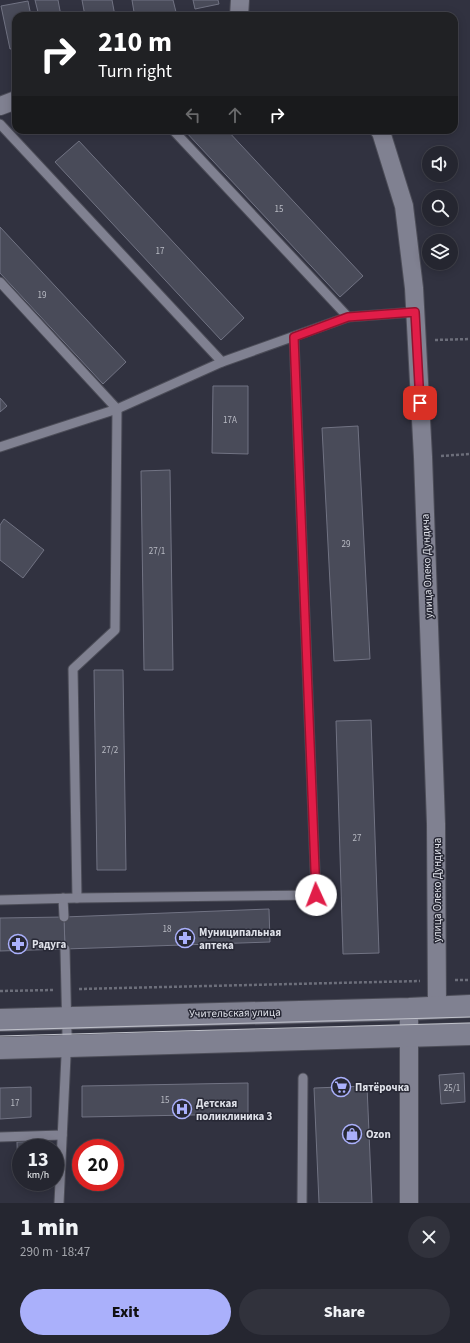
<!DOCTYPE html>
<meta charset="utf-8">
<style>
:root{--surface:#252630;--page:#31323c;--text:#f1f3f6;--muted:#a3a5ab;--line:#42434c;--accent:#aab0fb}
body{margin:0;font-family:"Source Sans 3",sans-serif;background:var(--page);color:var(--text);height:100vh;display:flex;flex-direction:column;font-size:15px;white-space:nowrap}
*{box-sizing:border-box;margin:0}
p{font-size:13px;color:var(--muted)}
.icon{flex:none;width:22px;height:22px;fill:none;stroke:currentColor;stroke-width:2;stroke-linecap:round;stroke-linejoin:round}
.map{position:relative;height:1203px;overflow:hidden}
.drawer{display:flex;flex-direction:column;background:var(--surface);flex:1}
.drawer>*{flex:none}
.banner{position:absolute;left:12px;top:12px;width:446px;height:122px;border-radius:12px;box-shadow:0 2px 10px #0003,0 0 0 1px var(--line);background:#202124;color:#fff;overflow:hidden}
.tools{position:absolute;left:422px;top:146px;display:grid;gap:8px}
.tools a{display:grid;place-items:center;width:36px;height:36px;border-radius:50%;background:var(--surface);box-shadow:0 2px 10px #0003,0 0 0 1px var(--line);font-size:20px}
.speed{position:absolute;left:12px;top:1139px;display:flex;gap:8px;font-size:20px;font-weight:700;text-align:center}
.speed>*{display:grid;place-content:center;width:52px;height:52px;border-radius:50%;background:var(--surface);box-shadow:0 2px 10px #0003,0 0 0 1px var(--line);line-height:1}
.speed small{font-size:10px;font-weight:400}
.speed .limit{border:6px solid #d22;background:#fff;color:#111}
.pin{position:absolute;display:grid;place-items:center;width:34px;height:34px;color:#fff;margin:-17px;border-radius:8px;box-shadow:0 2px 6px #0006}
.me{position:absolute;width:44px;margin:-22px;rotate:358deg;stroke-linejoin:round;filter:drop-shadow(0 0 3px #0008)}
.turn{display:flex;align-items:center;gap:14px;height:84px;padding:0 20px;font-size:18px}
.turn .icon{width:52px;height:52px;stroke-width:2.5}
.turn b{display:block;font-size:28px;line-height:34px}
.lanes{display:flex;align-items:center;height:38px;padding:0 20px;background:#0003;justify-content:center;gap:20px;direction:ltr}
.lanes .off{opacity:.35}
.round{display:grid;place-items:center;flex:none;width:42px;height:42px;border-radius:21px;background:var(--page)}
.headline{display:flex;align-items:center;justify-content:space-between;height:68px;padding:0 20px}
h1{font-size:24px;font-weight:800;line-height:30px}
.button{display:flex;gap:8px;margin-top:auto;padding:8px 20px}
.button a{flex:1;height:46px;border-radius:24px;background:var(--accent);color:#111;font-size:16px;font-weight:800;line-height:46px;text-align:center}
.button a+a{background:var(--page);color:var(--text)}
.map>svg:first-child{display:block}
</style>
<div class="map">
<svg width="470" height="1203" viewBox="0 0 470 1203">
<rect width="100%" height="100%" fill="#313240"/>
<g fill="#494b59" stroke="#717383">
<polygon points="35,0 58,0 61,16 39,16"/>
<polygon points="82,0 112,0 115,16 134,12 132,0 173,0 177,16 85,16"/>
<polygon points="193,0 218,0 219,4 195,9"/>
<polygon points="28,1 31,16 16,16 16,48 10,49 1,6"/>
<polygon points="184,130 227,130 363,276 340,297"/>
<polygon points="79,141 244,318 221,340 55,162"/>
<polygon points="0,227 126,362 103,384 0,273"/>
<polygon points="213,386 248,386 248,454 212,453"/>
<polygon points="0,398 7,406 0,412"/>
<polygon points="358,426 370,659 334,661 322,428"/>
<polygon points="170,470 173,670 144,670 141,471"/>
<polygon points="4,519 44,550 23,578 0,560 0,525"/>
<polygon points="94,670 123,670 126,870 97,870"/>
<polygon points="371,720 379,953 343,954 336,721"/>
<polygon points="269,909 270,942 65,949 64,917"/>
<polygon points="64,917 65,949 0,951 0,918"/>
<polygon points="464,1073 465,1102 441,1104 439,1075"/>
<polygon points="248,1083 248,1114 82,1117 82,1086"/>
<polygon points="367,1086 372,1203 319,1203 314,1088"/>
<polygon points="31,1087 31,1117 0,1119 0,1088"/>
<polygon points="49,1141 49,1148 21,1148 21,1177 18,1177 17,1142"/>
</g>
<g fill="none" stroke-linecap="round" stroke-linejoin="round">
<defs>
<g id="lane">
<polyline points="0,124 222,362"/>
<polyline points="173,130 348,317"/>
<polyline points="0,282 117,409 222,362 348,317 415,312"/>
<polyline points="0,447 117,409 115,630 73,669 77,898"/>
<polyline points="63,898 64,917"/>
<polyline points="0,900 77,898 316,895 294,337"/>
<polyline points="0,1137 62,1135"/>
<polyline points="59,1203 67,1035 65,949"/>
<polyline points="302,1203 303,1078"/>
</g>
<g id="street">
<polyline points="239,16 240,0"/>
<polyline points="0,106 16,100"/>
<polyline points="379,130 381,132 404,206 414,288 423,457 436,824 437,1007"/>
<polyline points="409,1203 409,1009"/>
</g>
<g id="secondary">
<polyline points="0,1020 409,1009 470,1006"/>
<polyline points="0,1048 470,1034"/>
</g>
</defs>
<use href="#lane" stroke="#4c4d58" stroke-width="11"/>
<use href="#street" stroke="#4c4d58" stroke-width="20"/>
<use href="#secondary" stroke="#4c4d58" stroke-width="24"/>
<g stroke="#6c6e7a" stroke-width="2.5" stroke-dasharray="3 2" stroke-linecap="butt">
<polyline points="435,340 470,339"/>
<polyline points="441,456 470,454"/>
<polyline points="455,980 470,980"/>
<polyline points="79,989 420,981"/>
<polyline points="0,991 54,990"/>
</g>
<use href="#lane" stroke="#808191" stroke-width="9"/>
<use href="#street" stroke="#808191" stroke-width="18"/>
<use href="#secondary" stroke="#808191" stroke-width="22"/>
<g stroke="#bfc1ca" stroke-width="1">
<polyline points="0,1030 470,1017"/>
<polyline points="0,1036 470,1023"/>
</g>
</g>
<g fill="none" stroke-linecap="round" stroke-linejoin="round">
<defs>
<polyline id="route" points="316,895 294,337 348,317 415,312 420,403"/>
</defs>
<use href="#route" stroke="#92132f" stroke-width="10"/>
<use href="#route" stroke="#e11d48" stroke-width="7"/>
</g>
<defs>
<symbol id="pharmacy-ring" viewBox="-11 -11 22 22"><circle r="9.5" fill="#272835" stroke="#aab0fb" stroke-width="1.5"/><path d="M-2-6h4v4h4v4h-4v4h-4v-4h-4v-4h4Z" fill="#aab0fb"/></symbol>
<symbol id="supermarket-ring" viewBox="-11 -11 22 22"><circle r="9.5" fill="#272835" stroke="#aab0fb" stroke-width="1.5"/><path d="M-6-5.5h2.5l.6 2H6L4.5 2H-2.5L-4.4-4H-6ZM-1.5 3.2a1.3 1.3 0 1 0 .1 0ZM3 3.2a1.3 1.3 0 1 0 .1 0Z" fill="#aab0fb"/></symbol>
<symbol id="hospital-ring" viewBox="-11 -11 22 22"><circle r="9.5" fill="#272835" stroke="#aab0fb" stroke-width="1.5"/><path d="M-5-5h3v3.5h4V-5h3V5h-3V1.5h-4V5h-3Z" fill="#aab0fb"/></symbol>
<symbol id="shop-ring" viewBox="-11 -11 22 22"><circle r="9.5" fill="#272835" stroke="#aab0fb" stroke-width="1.5"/><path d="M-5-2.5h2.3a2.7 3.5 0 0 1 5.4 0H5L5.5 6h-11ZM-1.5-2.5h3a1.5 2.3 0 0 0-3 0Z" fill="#aab0fb"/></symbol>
</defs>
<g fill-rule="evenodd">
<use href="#pharmacy-ring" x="174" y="927" width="22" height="22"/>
<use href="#pharmacy-ring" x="7" y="933" width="22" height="22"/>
<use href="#supermarket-ring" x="330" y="1076" width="22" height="22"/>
<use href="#hospital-ring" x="171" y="1098" width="22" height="22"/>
<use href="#shop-ring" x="341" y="1123" width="22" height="22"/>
</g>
<g text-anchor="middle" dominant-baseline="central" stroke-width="3" stroke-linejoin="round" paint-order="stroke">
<g font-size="9" fill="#b9bbc4">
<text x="279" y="209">15</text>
<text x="160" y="251">17</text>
<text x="42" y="295">19</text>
<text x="230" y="420">17А</text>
<text x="346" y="544">29</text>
<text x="157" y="551">27/1</text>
<text x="110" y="750">27/2</text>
<text x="357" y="838">27</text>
<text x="167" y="929">18</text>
<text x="452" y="1088">25/1</text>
<text x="165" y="1100">15</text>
<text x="15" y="1103">17</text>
</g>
<g font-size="11" fill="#dee0e8" stroke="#272835">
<text transform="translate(427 566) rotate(-92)">улица Олеко Дундича</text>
<text transform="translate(437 890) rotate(-90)">улица Олеко Дундича</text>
<text transform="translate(235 1013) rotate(-1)">Учительская улица</text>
</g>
<g font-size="11" font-weight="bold" fill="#dee0e8" stroke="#272835" text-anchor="start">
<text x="199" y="932">Муниципальная<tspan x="199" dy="13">аптека</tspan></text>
<text x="32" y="944">Радуга</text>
<text x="355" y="1087">Пятёрочка</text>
<text x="196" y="1103">Детская<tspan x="196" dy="13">поликлиника 3</tspan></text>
<text x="366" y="1134">Ozon</text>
</g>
</g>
</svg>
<div class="tools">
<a><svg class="icon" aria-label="sound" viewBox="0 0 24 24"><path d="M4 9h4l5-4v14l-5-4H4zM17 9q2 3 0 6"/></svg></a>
<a><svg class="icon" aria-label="search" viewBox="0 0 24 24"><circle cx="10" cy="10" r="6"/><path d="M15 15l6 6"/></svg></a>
<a><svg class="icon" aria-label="layers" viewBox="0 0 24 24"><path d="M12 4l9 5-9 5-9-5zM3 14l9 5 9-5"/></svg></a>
</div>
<div class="speed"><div>13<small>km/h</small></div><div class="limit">20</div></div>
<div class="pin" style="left:420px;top:403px;background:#d93025"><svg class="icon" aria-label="arrive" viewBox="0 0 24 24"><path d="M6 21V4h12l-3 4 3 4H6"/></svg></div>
<svg class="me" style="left:316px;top:895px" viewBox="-20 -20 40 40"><circle r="19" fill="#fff"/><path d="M0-13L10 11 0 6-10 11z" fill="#e11d48"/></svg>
<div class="banner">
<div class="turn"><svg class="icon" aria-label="right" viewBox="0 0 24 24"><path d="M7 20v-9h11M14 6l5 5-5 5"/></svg><div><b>210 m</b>Turn right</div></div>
<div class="lanes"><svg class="icon off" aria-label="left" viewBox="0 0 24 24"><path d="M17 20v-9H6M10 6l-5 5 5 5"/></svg><svg class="icon off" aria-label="ahead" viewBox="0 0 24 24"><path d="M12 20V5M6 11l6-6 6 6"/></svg><svg class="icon" aria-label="right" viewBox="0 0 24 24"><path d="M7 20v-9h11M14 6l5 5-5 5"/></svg></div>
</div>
</div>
<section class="drawer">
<div class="headline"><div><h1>1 min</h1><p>290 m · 18:47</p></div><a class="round"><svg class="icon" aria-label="close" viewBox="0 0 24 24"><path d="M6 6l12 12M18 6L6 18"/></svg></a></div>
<div class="button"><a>Exit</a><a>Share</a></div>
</section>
